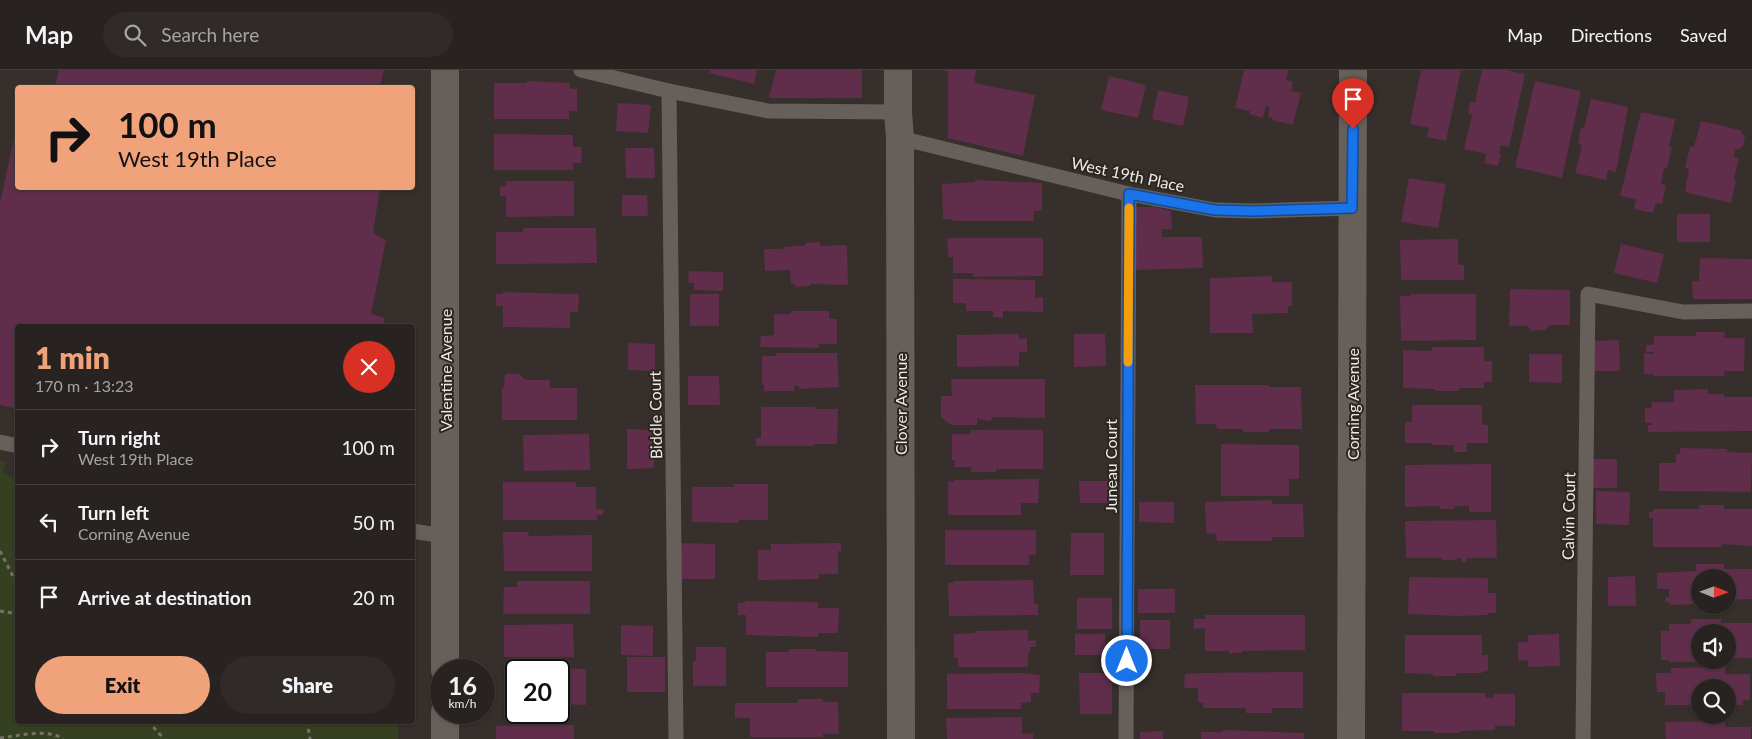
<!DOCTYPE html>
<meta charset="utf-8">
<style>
:root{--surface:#282320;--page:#302b29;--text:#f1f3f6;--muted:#a5a4a5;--line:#44403e;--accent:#f0a27a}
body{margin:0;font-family:Lato,sans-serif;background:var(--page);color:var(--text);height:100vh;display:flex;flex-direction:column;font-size:19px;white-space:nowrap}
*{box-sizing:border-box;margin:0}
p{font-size:16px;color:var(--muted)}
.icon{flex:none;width:28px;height:28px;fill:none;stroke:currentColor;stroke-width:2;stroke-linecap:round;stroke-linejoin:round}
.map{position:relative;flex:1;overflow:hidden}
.details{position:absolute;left:15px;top:254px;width:400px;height:400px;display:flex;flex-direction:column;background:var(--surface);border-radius:5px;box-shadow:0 1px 4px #0004,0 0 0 1px var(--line)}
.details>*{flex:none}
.top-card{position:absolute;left:15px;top:15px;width:400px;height:105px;border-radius:5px;box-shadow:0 1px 4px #0004,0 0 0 1px var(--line);background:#f0a27a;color:#111;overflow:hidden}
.needle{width:32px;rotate:91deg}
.buttons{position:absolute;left:1691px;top:499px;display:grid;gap:10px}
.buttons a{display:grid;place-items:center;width:45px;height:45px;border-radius:50%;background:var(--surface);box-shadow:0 1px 4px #0004,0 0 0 1px var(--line);font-size:25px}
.speed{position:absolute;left:430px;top:589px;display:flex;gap:10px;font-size:25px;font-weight:700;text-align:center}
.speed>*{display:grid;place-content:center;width:65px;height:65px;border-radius:50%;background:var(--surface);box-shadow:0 1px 4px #0004,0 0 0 1px var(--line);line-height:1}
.speed small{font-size:12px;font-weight:400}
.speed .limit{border:2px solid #111;border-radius:8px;background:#fff;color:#111}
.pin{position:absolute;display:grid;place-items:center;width:42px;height:42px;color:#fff;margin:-51px -21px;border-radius:50% 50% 50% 0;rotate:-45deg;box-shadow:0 0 5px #0007}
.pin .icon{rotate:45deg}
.me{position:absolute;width:55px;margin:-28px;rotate:0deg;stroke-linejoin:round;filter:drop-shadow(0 0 4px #0008)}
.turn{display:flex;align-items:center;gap:18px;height:105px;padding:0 20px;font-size:22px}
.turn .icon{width:65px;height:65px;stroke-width:2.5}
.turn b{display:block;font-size:35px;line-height:42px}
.round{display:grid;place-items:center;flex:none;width:52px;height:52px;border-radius:26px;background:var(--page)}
.summary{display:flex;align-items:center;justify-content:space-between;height:85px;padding:0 20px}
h1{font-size:30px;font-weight:800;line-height:38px;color:var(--accent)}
.button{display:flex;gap:10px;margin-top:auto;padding:10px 20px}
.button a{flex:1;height:58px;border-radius:30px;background:var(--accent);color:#111;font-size:20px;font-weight:800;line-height:58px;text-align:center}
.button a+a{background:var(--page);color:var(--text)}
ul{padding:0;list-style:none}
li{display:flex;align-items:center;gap:15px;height:75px;padding:0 20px;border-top:1px solid var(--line)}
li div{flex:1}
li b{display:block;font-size:19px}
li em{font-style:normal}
header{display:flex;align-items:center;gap:30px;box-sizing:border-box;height:70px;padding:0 25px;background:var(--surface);border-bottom:1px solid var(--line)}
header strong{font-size:24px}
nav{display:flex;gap:28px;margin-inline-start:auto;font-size:18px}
.search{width:350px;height:45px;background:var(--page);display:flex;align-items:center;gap:12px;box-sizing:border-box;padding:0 18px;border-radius:28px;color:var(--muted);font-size:19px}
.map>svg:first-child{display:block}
</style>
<header>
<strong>Map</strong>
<div class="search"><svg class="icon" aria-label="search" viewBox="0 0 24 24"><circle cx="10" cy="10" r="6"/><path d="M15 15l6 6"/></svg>Search here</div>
<nav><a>Map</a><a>Directions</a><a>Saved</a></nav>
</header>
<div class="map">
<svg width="1752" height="669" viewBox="0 0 1752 669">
<rect width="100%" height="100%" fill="#362f2b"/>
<polygon fill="#344020" points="0,390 6,392 3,403 17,409 18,651 398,651 398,669 0,669"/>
<g fill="#602e4a">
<polygon points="59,0 384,0 379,18 55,18"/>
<polygon points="710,0 757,0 754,14 709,3"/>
<polygon points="776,0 862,0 862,28 769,28"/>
<polygon points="942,0 976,0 974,13 1035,25 1023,86 948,68 948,2"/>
<polygon points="1244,0 1289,0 1286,10 1293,12 1291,21 1301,23 1293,55 1272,50 1272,48 1268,47 1270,37 1266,36 1263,48 1249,44 1250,41 1235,38"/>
<polygon points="1421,0 1461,0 1446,71 1427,67 1429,58 1410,54"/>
<polygon points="1482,0 1505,0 1525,4 1509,77 1501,75 1499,83 1501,84 1498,96 1484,93 1486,84 1464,79 1472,45 1468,43 1470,32 1475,33"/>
<polygon points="1109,6 1146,15 1138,48 1101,40"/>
<polygon points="527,11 570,13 570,19 577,19 577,41 569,41 569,49 494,49 494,13 527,13"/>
<polygon points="1535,11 1581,21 1562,108 1515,97"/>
<polygon points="1158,20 1189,27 1183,56 1152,49"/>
<polygon points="1591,29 1628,37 1616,102 1608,100 1606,110 1575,103 1582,75 1578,74 1581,57 1584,58"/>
<polygon points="618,33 651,35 648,63 616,61"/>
<polygon points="1641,42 1675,49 1669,77 1672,77 1667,98 1664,98 1661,114 1666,115 1662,134 1656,133 1653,143 1634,139 1636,129 1620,126"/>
<polygon points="1701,51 1740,60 1745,67 1743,76 1737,80 1735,79 1734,87 1739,88 1734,109 1736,110 1731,133 1685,122 1689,99 1685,98 1690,77 1694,77"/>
<polygon points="17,54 18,118 380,118 373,163 386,170 371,244 385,248 384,256 18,256 18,339 0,335 0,133"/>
<polygon points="494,64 573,65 573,77 582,77 581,93 573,93 573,100 494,100"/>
<polygon points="625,78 654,78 655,108 626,108"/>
<polygon points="1409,108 1446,114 1438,158 1401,152"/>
<polygon points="975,110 1042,113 1042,141 1034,141 1034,151 953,151 953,150 943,149 942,114 975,112"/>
<polygon points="506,111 574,111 574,146 506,147 506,126 500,126 500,117 506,116"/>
<polygon points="622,125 647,125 648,146 622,146"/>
<polygon points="1137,137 1155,137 1171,141 1172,159 1162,159 1162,167 1202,167 1203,198 1134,200 1133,144"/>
<rect x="1677" y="144" width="33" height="28"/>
<polygon points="523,158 596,158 597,193 496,194 496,162 523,162"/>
<polygon points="947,168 1043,168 1043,206 973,207 973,203 953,203 953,187 948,187"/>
<polygon points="1458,169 1458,195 1464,195 1464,210 1401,210 1400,170"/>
<polygon points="820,172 820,176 847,175 848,215 810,214 810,216 795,217 795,214 791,214 790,200 765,201 764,179 783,179 783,177 791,177 791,176 805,176 805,173"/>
<polygon points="1621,174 1664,184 1657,213 1614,203"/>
<polygon points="1700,188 1752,189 1752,229 1693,229 1692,211 1699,211"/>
<polygon points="689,201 723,202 723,221 694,220 694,213 688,213"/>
<polygon points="1272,206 1272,212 1292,212 1292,236 1288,236 1288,243 1252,244 1253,263 1210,263 1210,208"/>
<polygon points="953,209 1035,210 1035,228 1043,227 1043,242 1003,241 1003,248 993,247 993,241 966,241 966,233 953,233"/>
<polygon points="1510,219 1570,220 1570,255 1550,255 1545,260 1531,261 1528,256 1509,256"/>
<polygon points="503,222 579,224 578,242 570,242 570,258 503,257 503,236 496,236 496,224 503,224"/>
<rect x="690" y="224" width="29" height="32"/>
<polygon points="1411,224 1476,224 1476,270 1401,271 1400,226 1411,226"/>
<polygon points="791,241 829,241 829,249 837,249 837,274 819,274 819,278 760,277 761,266 774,265 774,244 791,244"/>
<polygon points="1696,262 1725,262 1724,268 1745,268 1744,301 1724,301 1724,306 1653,306 1653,304 1644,304 1644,283 1654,284 1654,282 1646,282 1646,275 1654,275 1654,266 1696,266"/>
<polygon points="1019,264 1019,269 1027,268 1027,282 1019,282 1019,296 957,297 957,265"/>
<polygon points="1074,264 1105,264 1106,296 1074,297"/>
<polygon points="1619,270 1620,301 1590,301 1589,271"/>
<polygon points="628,273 655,274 655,301 628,300"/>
<polygon points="1432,277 1484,277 1484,291 1492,291 1492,312 1484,312 1484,318 1459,318 1459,321 1435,321 1435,319 1403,318 1403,280 1432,281"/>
<polygon points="776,283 837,283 839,317 799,319 799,316 794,316 794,321 764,321 764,315 762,315 762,286 776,286"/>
<polygon points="1529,284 1562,284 1562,313 1529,312"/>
<polygon points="505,304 520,304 525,310 550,310 550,318 577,318 577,350 502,350 502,318 504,318"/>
<polygon points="688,306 719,306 720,335 688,335"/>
<polygon points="951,309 1045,309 1045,348 994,347 990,351 983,350 977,348 977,355 951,355 941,347 941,326 952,326"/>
<polygon points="1195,315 1269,315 1269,317 1301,317 1302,359 1269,359 1269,362 1243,362 1243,359 1217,359 1216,354 1196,354"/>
<polygon points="1708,319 1708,324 1724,324 1724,327 1752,327 1752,361 1648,362 1648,355 1652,355 1652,353 1645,353 1645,338 1652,338 1651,332 1674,332 1674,320"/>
<polygon points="1412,335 1482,335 1482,355 1488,355 1488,373 1466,373 1467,382 1454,382 1454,375 1432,375 1432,373 1405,373 1405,352 1412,352"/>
<polygon points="761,337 815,337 815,339 838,339 837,374 814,374 814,376 756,376 756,368 761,368"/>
<polygon points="627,359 654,360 654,398 627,399"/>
<polygon points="971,360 1043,360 1043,399 996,399 996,402 971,402 971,397 954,397 955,390 952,390 952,364 971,364"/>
<polygon points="589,364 590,400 524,401 523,365"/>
<polygon points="1221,374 1299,375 1299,409 1289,409 1289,426 1221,426"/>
<polygon points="1680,378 1727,379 1727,382 1752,383 1751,422 1659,421 1659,393 1676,393 1676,384 1680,384"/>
<rect x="1588" y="389" width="29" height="29"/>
<polygon points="1491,394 1491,442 1469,442 1469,436 1454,436 1454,439 1440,439 1440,436 1405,437 1405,395"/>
<polygon points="1039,409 1038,433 1021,433 1021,445 948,445 948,411 954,412 954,410"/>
<polygon points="1079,411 1113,411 1113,433 1080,433"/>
<polygon points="503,412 576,412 576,417 596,417 596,439 604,439 603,445 597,445 597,450 503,450"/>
<polygon points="734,414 768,414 768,450 739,450 738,453 692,452 692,417 734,417"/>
<polygon points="1596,421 1630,422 1629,455 1596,454"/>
<polygon points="1272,430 1272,434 1303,434 1304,467 1272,467 1272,471 1217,471 1216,464 1206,463 1205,432"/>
<polygon points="1139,432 1174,432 1174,453 1139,452"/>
<polygon points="1699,435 1724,435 1724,439 1752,439 1752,476 1722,474 1722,477 1653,477 1653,448 1649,448 1649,442 1653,442 1653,439 1699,439"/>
<polygon points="1496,450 1497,488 1467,488 1467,492 1461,492 1461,488 1456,488 1457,490 1443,490 1443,488 1406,488 1405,451"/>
<polygon points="945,460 1036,460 1036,485 1029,485 1029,495 945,495"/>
<polygon points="503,462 529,462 528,466 592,465 592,501 504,501"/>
<polygon points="1071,463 1104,463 1104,505 1070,505"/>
<polygon points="681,473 715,474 715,509 681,509"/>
<polygon points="841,473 841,481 838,481 838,504 819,504 819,509 758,510 758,480 771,480 771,474"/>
<polygon points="1696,494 1724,494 1724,499 1752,499 1752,529 1728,530 1728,508 1700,508 1700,534 1669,535 1669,532 1665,532 1666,527 1669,527 1669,519 1657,519 1657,503 1696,501"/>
<polygon points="1635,506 1636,536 1608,536 1608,507"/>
<polygon points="1409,507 1488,508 1488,523 1496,523 1496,543 1488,543 1488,545 1458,546 1408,544"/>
<polygon points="1033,510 1034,534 1038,534 1038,545 949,546 948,513 953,513 954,511"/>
<polygon points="517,511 590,511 590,544 503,544 504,517 517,517"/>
<rect x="1138" y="519" width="37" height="24"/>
<rect x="1077" y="528" width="35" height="31"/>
<polygon points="745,531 818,532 818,538 839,538 838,563 818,563 818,567 746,565 746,545 738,545 738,533 745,533"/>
<polygon points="1205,545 1305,545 1305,580 1242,581 1242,583 1236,583 1235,581 1235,583 1229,584 1229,581 1205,581 1205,558 1194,559 1194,549 1205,549"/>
<polygon points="1691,549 1721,549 1721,553 1752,553 1752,588 1728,588 1728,562 1700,562 1700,592 1669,592 1669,590 1661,590 1661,561 1669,561 1669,554 1691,554"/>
<rect x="1140" y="550" width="30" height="29"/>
<polygon points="573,554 574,587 504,587 504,555"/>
<polygon points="621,555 653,556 653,586 621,585"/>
<polygon points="1028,560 1028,571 1036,570 1036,577 1030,577 1030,583 1028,583 1028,597 958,597 958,588 954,588 954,564 975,563 975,561"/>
<polygon points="1075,564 1105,564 1106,585 1075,585"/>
<polygon points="1559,564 1560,596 1528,597 1528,590 1518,591 1518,572 1528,572 1528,565"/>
<polygon points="1405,565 1482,565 1482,585 1488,585 1488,601 1482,602 1482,603 1457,603 1456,606 1433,606 1433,604 1405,603"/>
<polygon points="696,577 726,577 726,616 693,616 693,591 696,591"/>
<polygon points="789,579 816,579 816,581 848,582 848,617 766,617 766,582 789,582"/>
<rect x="627" y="587" width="38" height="35"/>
<polygon points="1725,597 1725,604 1750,604 1750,630 1743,630 1743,635 1728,635 1728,618 1700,618 1700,639 1695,639 1695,635 1665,635 1665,622 1657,622 1656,603 1671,603 1671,598"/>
<polygon points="505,598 586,599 586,635 559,634 559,600 516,600 516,634 504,633"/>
<polygon points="1303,602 1303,638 1272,638 1272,643 1246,643 1246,638 1203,638 1203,633 1198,632 1198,618 1184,618 1185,604 1203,603"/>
<polygon points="1022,603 1040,605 1039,623 1031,623 1031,632 1021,633 1021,639 947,639 947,604"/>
<polygon points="1079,603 1112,603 1112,644 1080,644"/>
<polygon points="1402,623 1485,623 1485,628 1493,628 1493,624 1515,624 1515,656 1495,656 1495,660 1460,661 1460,663 1434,663 1434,661 1402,661"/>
<polygon points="797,629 823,629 823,632 838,632 839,664 823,664 823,667 750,667 750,648 735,648 735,633 798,633"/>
<polygon points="1022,647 1022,664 1033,663 1033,669 947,669 946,648"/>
<polygon points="542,650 551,650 551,655 574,655 574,669 496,669 496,656 527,655 527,653 542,653"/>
<polygon points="1725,651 1725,657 1751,657 1751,669 1666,669 1665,652"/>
<polygon points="1223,660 1304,663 1304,669 1201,669 1201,662 1222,662"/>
<polygon points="1163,661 1163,669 1140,669 1140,662"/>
</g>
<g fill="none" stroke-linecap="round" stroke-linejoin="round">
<g stroke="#77716d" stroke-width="3" stroke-dasharray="4 4" stroke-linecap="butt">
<polyline points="0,481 18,516"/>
<polyline points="0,541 18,544"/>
<polyline points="148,651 164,669"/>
<polyline points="307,651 310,669"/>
<path d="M0 668C17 666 49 658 63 669"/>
</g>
<g stroke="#675f5a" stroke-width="15">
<polyline points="581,0 669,21 768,41 898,42"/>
<polyline points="669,21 676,669"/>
<polyline points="900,68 1129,124 1215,140 1253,141 1352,138"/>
<polyline points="0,372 18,376"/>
<polyline points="412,461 444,466"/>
<polyline points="1126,669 1129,124"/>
<polyline points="1583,669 1588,224 1683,242 1752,241"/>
</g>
<g stroke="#675f5a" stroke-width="28">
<polyline points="898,0 898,42 900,68 901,669"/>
<polyline points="445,600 445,0"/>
<polyline points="445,642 445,669"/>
<polyline points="1351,669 1353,0"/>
</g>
</g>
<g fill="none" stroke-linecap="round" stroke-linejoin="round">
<defs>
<polyline id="route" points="1127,591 1129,124 1215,140 1253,141 1352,138 1353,59"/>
</defs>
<use href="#route" stroke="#114b97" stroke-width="12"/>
<use href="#route" stroke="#1a73e8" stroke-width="9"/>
<polyline stroke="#f59e0b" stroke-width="9" points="1128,292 1129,138"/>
</g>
<g text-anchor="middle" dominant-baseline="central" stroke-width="4" stroke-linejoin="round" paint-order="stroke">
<g font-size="16" fill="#ede9e5" stroke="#2c2621">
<text transform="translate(1128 104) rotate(12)">West 19th Place</text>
<text transform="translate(445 300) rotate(-90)">Valentine Avenue</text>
<text transform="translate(900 334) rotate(-90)">Clover Avenue</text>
<text transform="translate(1352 334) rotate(-90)">Corning Avenue</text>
<text transform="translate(655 345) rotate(-91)">Biddle Court</text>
<text transform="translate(1110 396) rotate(-90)">Juneau Court</text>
<text transform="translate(1568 446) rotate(-89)">Calvin Court</text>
</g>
</g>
</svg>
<div class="buttons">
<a><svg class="needle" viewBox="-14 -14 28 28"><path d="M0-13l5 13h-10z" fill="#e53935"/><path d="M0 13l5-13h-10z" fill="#a5a4a5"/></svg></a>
<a><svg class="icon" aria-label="sound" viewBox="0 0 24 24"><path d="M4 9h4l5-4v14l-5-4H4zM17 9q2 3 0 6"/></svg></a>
<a><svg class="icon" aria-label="search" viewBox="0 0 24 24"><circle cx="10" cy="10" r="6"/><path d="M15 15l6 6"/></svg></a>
</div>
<div class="speed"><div>16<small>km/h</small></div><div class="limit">20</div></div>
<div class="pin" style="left:1353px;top:59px;background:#d93025"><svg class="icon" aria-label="arrive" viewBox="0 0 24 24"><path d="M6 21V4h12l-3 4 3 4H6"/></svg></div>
<svg class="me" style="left:1127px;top:591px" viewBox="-20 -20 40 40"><circle r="17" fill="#1a73e8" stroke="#fff" stroke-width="3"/><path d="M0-11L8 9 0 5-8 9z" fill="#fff"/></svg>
<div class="top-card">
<div class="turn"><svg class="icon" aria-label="right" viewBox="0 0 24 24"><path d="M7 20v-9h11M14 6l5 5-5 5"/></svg><div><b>100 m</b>West 19th Place</div></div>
</div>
<section class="details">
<div class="summary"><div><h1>1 min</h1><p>170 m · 13:23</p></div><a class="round" style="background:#d93025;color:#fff"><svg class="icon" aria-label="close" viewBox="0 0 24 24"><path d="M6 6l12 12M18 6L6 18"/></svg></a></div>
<ul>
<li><svg class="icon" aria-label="right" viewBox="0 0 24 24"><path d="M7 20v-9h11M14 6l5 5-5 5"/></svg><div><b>Turn right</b><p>West 19th Place</p></div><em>100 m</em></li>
<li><svg class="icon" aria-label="left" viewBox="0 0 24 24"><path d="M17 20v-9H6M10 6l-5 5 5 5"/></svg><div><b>Turn left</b><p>Corning Avenue</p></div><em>50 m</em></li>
<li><svg class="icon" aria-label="arrive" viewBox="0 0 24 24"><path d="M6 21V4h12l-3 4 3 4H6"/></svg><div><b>Arrive at destination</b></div><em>20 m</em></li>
</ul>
<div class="button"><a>Exit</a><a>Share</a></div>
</section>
</div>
